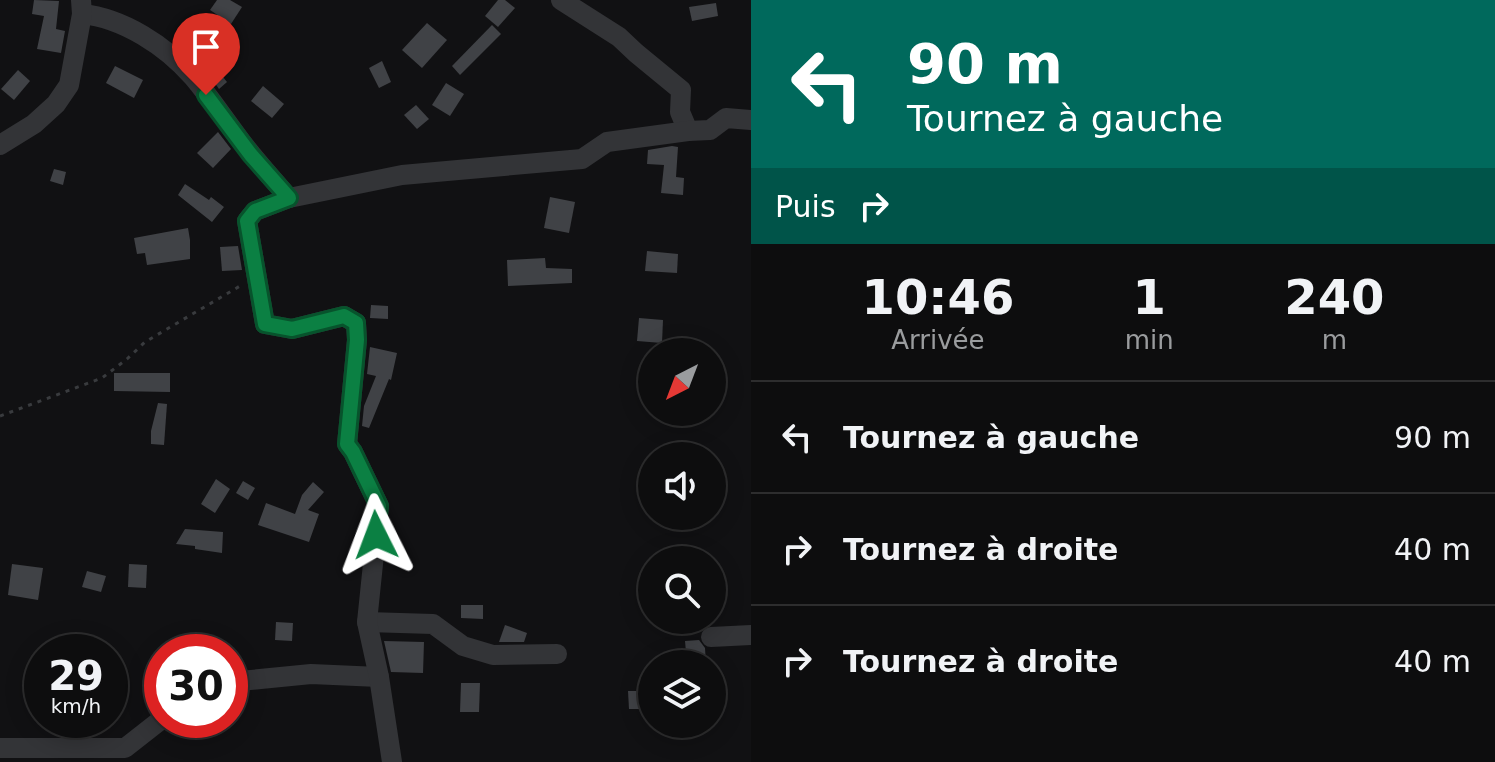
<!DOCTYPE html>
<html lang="fr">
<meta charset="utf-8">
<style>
:root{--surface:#0d0d0e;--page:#161617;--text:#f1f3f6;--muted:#9a9c9e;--line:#2d2d2e}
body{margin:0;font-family:"DejaVu Sans",sans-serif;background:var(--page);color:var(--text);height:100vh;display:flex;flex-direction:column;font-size:30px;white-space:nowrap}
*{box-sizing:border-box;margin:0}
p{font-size:26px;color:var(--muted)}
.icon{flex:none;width:44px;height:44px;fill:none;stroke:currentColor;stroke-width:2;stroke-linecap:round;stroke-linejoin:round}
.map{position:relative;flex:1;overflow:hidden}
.details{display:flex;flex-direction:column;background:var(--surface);width:744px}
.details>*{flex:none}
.guide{background:#00695c;color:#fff;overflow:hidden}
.needle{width:52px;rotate:222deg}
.controls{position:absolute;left:638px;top:338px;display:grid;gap:16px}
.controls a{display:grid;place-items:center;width:88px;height:88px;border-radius:50%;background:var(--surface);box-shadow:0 4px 20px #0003,0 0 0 2px var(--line);font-size:40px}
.speed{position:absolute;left:24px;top:634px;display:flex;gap:16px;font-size:40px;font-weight:700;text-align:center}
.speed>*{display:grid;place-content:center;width:104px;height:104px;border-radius:50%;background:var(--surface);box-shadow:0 4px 20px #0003,0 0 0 2px var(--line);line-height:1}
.speed small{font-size:20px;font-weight:400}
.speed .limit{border:12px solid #d22;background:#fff;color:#111}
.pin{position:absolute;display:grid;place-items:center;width:68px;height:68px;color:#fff;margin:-82px -34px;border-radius:50% 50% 50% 0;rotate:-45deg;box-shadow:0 0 8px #0007}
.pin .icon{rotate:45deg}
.me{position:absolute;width:88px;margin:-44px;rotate:357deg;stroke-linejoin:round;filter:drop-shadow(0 0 6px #0008)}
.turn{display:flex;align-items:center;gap:28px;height:168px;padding:0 24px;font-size:36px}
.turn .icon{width:104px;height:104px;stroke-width:2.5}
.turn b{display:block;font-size:56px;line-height:68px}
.then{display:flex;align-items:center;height:76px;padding:0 24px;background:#0003;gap:16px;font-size:30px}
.eta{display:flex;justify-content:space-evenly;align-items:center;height:136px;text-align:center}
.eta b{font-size:48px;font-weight:800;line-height:56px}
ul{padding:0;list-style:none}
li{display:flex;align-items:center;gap:24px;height:112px;padding:0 24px;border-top:2px solid var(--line)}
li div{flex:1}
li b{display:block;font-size:30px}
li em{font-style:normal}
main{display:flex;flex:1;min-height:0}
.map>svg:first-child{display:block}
</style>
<main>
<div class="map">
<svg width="751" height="762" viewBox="0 0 751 762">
<rect width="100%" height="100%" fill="#111113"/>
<g fill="#404246">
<polygon points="34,0 59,1 56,29 65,31 61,53 37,49 44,16 32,14"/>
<polygon points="217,0 230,0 242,7 231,24 210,10"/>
<polygon points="498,0 505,0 515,8 498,27 485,16"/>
<polygon points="716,3 718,16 692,21 689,7"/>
<polygon points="427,23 447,40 422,68 402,50"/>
<polygon points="492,25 501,34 460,75 452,66"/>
<polygon points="382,61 391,82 379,88 369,68"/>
<polygon points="115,66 143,80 134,98 106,83"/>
<polygon points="18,70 30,81 14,100 1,89"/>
<polygon points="219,72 227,82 219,89 212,79"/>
<polygon points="446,83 464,94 450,116 432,105"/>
<polygon points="263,86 284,104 272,118 251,101"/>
<polygon points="416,105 429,119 417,129 404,115"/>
<polygon points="218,132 231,149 213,168 197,153"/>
<polygon points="672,146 678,147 676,177 684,178 683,195 661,193 664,165 647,164 648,150"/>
<polygon points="54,169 66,172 63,185 50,181"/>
<polygon points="185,184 209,200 211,197 224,207 212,222 178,195"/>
<polygon points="550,197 575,202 569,233 544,228"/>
<polygon points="188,228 190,240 190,259 147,265 145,253 137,254 134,238"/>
<polygon points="238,246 242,270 222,271 220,247"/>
<polygon points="647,251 678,254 677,273 645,271"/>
<polygon points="545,258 546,268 572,269 572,283 508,286 507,260"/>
<polygon points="371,305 388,306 388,319 370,318"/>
<polygon points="639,318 663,320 662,343 637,341"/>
<polygon points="370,347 397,353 391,380 389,379 369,428 362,426 364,406 376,376 367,374"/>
<polygon points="114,373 170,373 170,392 114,391"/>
<polygon points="158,403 167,404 164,445 151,444 151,431"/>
<polygon points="216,479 230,489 215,513 201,504"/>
<polygon points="243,481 255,488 248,500 236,493"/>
<polygon points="313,482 324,492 308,510 319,514 309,542 258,525 266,503 295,514 302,495"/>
<polygon points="185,529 223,532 222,553 195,549 195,546 176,544"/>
<polygon points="12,564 43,568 38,600 8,595"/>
<polygon points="129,564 147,565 146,588 128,587"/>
<polygon points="87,571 106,576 101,592 82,587"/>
<polygon points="461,605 483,605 483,619 461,618"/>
<polygon points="276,622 293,623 292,641 275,640"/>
<polygon points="505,625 527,633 524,642 499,642"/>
<polygon points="699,640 705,648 706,664 687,664 685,641"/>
<polygon points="384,641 424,642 423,673 391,672"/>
<polygon points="461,683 480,683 479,712 460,712"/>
<polygon points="628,691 650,691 650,709 629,709"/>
</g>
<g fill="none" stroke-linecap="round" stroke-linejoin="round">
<polyline stroke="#393b3e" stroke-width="3" stroke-dasharray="4 6" stroke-linecap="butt" points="0,416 102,378 127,359 145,342 240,286"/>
<g stroke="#333437" stroke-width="20">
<polyline points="561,0 619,37 636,53 681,90 680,112 688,131"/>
<path d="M82 14C123 18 166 46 193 77 210 97 225 120 241 141 256 161 273 179 289 198"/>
<polyline points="0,145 34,124 56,104 69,85 82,14 81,0"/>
<polyline points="367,622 433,624 463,646 493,655 557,654"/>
<polyline points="711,637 751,635"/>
<polyline points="230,682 311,674 379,677"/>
<polyline points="0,748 125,748 162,719"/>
<polyline points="392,762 379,677 367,622 379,506 353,452 347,444 357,340 356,323 344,316 292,329 265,324 247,221 255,211 289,198 402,175 582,159 607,142 688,131 710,130 726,118 751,120"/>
</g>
</g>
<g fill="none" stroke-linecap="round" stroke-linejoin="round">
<defs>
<polyline id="route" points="206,95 251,155 289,198 255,211 247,221 265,324 292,329 344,316 356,323 357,340 347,444 353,452 379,506 376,535"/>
</defs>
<use href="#route" stroke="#07532c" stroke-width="20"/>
<use href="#route" stroke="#0b8043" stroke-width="14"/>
</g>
</svg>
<div class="controls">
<a><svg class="needle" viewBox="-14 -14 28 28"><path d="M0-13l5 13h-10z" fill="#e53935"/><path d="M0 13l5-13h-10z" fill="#9a9c9e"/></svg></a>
<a><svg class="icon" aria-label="sound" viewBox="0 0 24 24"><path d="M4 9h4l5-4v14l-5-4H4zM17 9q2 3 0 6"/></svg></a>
<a><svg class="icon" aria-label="search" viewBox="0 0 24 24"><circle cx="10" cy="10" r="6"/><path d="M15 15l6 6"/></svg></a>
<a><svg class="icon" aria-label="layers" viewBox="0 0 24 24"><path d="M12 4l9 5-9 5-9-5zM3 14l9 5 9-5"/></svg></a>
</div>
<div class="speed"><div>29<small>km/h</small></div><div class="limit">30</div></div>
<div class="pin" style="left:206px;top:95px;background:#d93025"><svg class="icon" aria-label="arrive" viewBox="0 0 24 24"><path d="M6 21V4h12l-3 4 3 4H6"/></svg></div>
<svg class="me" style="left:376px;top:535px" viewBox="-20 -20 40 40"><path d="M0-17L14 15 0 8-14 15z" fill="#0b8043" stroke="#fff" stroke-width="4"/></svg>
</div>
<section class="details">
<div class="guide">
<div class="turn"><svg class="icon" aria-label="left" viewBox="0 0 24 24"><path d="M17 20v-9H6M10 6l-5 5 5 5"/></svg><div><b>90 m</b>Tournez à gauche</div></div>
<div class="then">Puis<svg class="icon" aria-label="right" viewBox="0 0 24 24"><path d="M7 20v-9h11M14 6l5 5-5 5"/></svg></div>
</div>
<div class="eta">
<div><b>10:46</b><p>Arrivée</p></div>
<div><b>1</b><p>min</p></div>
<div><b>240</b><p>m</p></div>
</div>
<ul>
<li><svg class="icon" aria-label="left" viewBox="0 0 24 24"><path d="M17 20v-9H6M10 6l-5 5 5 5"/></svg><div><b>Tournez à gauche</b></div><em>90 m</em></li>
<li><svg class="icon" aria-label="right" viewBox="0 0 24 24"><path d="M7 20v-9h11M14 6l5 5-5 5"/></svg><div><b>Tournez à droite</b></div><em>40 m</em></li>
<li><svg class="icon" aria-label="right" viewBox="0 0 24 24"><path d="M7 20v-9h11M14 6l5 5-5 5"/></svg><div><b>Tournez à droite</b></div><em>40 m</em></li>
</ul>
</section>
</main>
